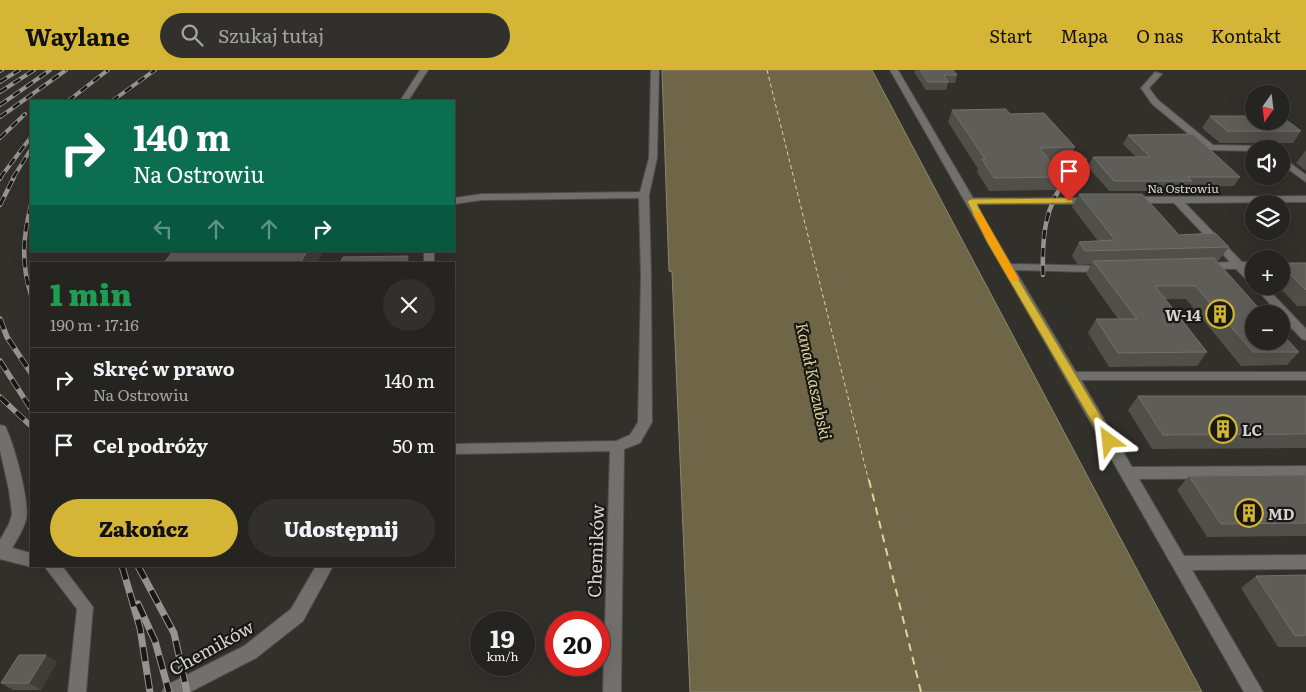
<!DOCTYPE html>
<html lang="pl">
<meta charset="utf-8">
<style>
:root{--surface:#252420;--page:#31302d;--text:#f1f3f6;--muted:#a3a4a5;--line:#42413e;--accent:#d5b535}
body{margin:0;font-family:Literata,serif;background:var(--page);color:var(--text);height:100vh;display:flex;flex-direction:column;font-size:19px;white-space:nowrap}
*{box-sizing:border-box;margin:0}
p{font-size:16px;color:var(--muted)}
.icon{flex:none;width:28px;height:28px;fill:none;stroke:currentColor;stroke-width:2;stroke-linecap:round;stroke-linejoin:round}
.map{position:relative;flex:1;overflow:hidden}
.panel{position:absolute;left:30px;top:192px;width:425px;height:305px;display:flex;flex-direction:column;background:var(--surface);border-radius:0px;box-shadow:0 5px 20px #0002,0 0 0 1px var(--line)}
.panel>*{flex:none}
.banner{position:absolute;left:30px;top:30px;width:425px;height:152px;border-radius:0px;box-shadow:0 5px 20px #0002,0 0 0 1px var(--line);background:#0b6e4f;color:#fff;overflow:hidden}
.needle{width:32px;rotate:194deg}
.fabs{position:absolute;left:1245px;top:15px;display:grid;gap:10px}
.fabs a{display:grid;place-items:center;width:45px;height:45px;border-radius:50%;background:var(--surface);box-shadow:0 5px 20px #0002,0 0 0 1px var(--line);font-size:25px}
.speed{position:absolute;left:470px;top:541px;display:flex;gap:10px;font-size:25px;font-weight:700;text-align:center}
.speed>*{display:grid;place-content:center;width:65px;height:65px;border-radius:50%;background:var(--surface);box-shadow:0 5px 20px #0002,0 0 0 1px var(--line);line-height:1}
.speed small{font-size:12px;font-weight:400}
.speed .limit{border:8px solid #d22;background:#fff;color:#111}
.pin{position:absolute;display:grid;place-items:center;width:42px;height:42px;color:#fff;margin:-51px -21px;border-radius:50% 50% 50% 0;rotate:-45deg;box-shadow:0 0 5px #0007}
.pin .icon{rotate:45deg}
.me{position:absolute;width:55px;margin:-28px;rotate:330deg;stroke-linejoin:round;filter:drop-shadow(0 0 4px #0008)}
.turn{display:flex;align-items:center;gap:18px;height:105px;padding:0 20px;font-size:22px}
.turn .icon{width:65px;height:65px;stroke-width:2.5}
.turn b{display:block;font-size:35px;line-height:42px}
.lanes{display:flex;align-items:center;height:48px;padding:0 20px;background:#0003;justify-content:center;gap:25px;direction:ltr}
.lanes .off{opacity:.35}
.round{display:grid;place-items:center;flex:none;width:52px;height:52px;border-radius:26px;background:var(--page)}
.headline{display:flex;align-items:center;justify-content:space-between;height:85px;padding:0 20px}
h1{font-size:30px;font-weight:800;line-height:38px;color:#1e9e55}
.primary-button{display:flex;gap:10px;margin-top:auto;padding:10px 20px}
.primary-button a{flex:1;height:58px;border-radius:30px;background:var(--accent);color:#111;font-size:20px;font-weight:800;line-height:58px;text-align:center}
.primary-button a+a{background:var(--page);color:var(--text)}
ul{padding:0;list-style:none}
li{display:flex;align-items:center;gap:15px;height:65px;padding:0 20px;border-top:1px solid var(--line)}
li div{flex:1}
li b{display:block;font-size:19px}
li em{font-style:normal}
header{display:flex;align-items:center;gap:30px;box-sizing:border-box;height:70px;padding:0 25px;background:var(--accent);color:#111}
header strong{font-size:24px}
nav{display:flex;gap:28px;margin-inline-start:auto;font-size:18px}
.search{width:350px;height:45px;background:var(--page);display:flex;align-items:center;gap:12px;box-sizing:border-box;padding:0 18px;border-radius:28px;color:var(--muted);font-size:19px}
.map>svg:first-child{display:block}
</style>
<header>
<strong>Waylane</strong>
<div class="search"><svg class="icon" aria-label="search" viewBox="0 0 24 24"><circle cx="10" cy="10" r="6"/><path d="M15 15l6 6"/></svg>Szukaj tutaj</div>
<nav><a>Start</a><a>Mapa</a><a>O nas</a><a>Kontakt</a></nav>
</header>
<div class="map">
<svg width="1306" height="622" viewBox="0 0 1306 622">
<rect width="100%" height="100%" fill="#31302a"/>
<polygon fill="#6e6647" stroke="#8d8770" points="662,0 872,0 1202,622 690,622 672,202 669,201"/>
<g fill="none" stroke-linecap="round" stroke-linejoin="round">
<polyline stroke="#e2d399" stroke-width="1" stroke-dasharray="4 3" stroke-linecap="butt" points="767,0 869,412"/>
<polyline stroke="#e2d399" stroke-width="2" stroke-dasharray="8 6" stroke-linecap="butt" points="869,410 921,622"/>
<defs>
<g id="minor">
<polygon points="420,0 428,0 408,31 400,31"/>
<polygon points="651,0 659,0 657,88 649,125 651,207 652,352 640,373 624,379 621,622 603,622 610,381 454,384 454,374 616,371 630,365 638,352 641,207 639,128 482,130 454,134 454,128 482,124 640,122 649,88"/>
<polygon points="890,0 898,0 973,128 1091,128 1096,131 1091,134 976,134 1011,194 1104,196 1109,199 1104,202 1092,202 1015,200 1076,302 1306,302 1306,310 1081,310 1132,397 1306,396 1306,408 1139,409 1184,486 1306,485 1306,499 1192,500 1263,622 1244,622"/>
<polygon points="1155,2 1162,4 1149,18 1158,30 1213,75 1266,76 1270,79 1254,79 1254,81 1208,80 1152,34 1141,18"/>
<polygon points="1281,86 1306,105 1306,112 1281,94"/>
<polygon points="1306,126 1306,132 1185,133 1242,192 1254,192 1254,198 1248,198 1254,204 1254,214 1250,213 1236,199 1200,198 1199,196 1204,193 1230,192 1174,133 1131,133 1126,130 1131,127"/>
<rect x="424" y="181" width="10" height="13"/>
<polygon points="1254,216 1265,216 1306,259 1306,270 1302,269 1281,247 1281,244 1279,244"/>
<path d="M0 355 5 356C14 374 30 431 26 450 23 460 17 470 12 478L31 483V496H33L31 497 0 489V470L9 454 12 444 9 420 0 380Z"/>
<polygon points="44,496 62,496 93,537 86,622 68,622 77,539"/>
<polygon points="316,496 333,496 303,551 256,588 190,622 162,622 165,616 244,576 291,539"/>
</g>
</defs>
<use href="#minor" stroke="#4f4e48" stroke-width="2"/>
<use href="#minor" fill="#71706d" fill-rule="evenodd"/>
<defs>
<g id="rail-far3">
<polyline points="0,1 2,0"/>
<polyline points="0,12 19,0"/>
<polyline points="0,22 34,0"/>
<polyline points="68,31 108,0"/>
<polyline points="112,31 155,0"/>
<polyline points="0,35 50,0"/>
<polyline points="0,47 66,0"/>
<polyline points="0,68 25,44"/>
<polyline points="0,108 31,67"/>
<polyline points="13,108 31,79"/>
<polyline points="1067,108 1085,90"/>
</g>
<g id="rail-far2">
<polyline points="0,109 1,107"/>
<polyline points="0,135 14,107"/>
<path d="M31 135C23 166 21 194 31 225"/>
<path d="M1043 205C1042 168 1044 136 1068 107"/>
</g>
<g id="rail-far1">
<polyline points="0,249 7,267 31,303"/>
<polyline points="0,291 31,339"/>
<polyline points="0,327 31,356"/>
</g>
<g id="rail">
<polyline points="122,496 140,558 150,622"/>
<polyline points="138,496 174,563 187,622"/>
<polyline points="138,534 155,571 169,622"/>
</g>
</defs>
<use href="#rail-far3" stroke="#959490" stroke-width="4"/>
<use href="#rail-far2" stroke="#959490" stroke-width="4.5"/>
<use href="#rail-far1" stroke="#959490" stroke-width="5.5"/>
<use href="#rail" stroke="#959490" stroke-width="7"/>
<use href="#rail-far3" stroke="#181815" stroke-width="2.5" stroke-dasharray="8" stroke-linecap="butt"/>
<use href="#rail-far2" stroke="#181815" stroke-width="3" stroke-dasharray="9" stroke-linecap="butt"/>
<use href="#rail-far1" stroke="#181815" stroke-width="4" stroke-dasharray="11" stroke-linecap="butt"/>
<use href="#rail" stroke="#181815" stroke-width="5" stroke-dasharray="14" stroke-linecap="butt"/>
</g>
<g fill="#504f49">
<polygon points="915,0 953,0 957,5 955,13 948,13 946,20 926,20 914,2"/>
<polygon points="952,40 1010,44 1075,77 1069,90 1049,90 1062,107 1056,120 989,121 977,102 978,99 948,52"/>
<polygon points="1210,46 1301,61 1293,73 1220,73 1202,58"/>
<polygon points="1128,65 1240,107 1234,116 1188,117 1186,121 1109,121 1088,97 1093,87 1136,87 1123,74"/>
<polygon points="1306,80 1306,101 1296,93"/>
<polygon points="1079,124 1179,165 1229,177 1219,190 1216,191 1299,282 1287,295 1241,296 1186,229 1165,229 1207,282 1197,296 1109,297 1088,263 1096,249 1118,249 1086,204 1091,194 1078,195 1072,186 1079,172 1098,171 1072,137"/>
<polygon points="1281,193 1306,193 1306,236 1297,236 1278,216 1281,216"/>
<polygon points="1138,326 1306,326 1306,378 1152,379 1128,340"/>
<polygon points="1306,405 1306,466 1207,467 1177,420 1189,406"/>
<polygon points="1306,505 1306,577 1278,577 1241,518 1256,506"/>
<polygon points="57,592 41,620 13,620 1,613"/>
</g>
<g fill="#3e3d37">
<polygon points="307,181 323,181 317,194 300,194"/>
<polygon points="408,186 411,194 406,194"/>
<polygon points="46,585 57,592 41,620 29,613"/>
</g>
<g fill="#5e5d58" stroke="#71706b">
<polygon points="920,0 953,0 957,5 944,5 948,12 928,12"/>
<polygon points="1006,39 1010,44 1044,43 1075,77 1040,78 1062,107 994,108 982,89 985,89 952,40"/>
<polygon points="1210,46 1254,46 1254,51 1281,51 1281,46 1301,61 1227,61"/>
<polygon points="1193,64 1240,107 1188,107 1192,111 1114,111 1093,87 1150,87 1128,65"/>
<polygon points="1079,124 1142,124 1179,165 1215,163 1229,177 1085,181 1079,172 1115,170"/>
<polygon points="173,181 307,181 300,194 163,194"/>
<polygon points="408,186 406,194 340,194 343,187"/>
<polygon points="1214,188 1264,244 1254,244 1254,271 1281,271 1281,263 1299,282 1253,282 1195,216 1155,216 1207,282 1118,283 1096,249 1137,249 1093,191"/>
<polygon points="1281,193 1306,193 1306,220 1281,195"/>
<polygon points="1138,326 1306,326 1306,364 1163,365"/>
<polygon points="1306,405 1306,453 1221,454 1189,406"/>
<polygon points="1306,505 1306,565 1295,566 1256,506"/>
<polygon points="19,585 46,585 29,613 1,613"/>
</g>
<polygon fill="#d5b535" stroke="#8a7622" points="1069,128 1073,131 1072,133 977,134 996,172 1113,367 1115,371 1113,374 1105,374 987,172 967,131 971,129"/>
<polygon fill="#f59e0b" points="977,141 982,144 1019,209 1017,211 1010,211 1009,209 973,144"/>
<defs>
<symbol id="building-ring" viewBox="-11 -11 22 22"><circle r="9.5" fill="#181815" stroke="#d5b535" stroke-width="1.5"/><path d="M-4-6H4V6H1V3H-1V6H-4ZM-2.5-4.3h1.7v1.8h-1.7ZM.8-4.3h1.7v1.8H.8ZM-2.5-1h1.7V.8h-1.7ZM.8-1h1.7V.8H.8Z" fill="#d5b535"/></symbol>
</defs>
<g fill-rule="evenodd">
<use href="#building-ring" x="1204" y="228" width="32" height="32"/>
<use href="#building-ring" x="1207" y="343" width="32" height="32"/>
<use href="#building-ring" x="1233" y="427" width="32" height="32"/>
</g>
<g text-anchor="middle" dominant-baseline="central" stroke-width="4.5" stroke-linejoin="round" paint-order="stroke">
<g font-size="12" fill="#d5d4d1" stroke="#181815">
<text x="1183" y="118">Na Ostrowiu</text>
</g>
<g font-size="15" font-weight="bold" fill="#d5d4d1" stroke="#181815" text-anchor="start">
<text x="1201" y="244" text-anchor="end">W-14</text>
<text x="1242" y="359">LC</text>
<text x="1268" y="443">MD</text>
</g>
<g font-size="16" font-style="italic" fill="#e2d399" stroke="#181815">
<text transform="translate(815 311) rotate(78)">Kanał Kaszubski</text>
</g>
<g font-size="18" fill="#d5d4d1" stroke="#181815">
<text transform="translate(595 481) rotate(-88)">Chemików</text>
<text transform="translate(211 577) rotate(-29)">Chemików</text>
</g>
</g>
</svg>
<div class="fabs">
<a><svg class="needle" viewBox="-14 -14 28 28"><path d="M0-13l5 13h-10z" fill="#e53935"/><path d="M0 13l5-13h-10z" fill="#a3a4a5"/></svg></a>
<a><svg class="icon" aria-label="sound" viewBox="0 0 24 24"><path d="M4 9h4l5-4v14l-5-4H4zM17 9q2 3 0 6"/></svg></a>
<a><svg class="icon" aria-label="layers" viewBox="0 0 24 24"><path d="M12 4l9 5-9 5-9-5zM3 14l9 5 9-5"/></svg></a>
<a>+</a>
<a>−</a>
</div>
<div class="speed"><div>19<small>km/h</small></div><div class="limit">20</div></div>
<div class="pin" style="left:1069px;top:131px;background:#d93025"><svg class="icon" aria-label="arrive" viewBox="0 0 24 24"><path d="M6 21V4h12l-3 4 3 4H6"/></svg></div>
<svg class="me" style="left:1109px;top:371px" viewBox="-20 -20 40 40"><path d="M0-17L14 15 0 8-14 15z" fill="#d5b535" stroke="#fff" stroke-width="4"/></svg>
<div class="banner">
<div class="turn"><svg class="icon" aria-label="right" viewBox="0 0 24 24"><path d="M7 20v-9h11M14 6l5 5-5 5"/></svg><div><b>140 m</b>Na Ostrowiu</div></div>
<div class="lanes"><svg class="icon off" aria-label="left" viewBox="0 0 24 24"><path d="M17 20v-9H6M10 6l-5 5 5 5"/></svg><svg class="icon off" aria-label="ahead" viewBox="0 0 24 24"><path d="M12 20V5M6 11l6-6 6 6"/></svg><svg class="icon off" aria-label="ahead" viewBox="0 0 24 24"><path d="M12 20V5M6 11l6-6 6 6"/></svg><svg class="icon" aria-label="right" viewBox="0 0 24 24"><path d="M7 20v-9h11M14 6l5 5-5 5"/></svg></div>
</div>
<section class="panel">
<div class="headline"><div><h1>1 min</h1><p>190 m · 17:16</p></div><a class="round"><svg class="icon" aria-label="close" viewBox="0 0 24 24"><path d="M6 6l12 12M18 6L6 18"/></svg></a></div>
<ul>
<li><svg class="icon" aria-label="right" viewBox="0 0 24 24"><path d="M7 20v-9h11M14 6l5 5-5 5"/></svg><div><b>Skręć w prawo</b><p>Na Ostrowiu</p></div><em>140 m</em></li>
<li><svg class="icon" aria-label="arrive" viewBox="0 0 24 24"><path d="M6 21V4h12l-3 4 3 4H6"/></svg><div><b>Cel podróży</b></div><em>50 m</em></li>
</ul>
<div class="primary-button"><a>Zakończ</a><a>Udostępnij</a></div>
</section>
</div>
